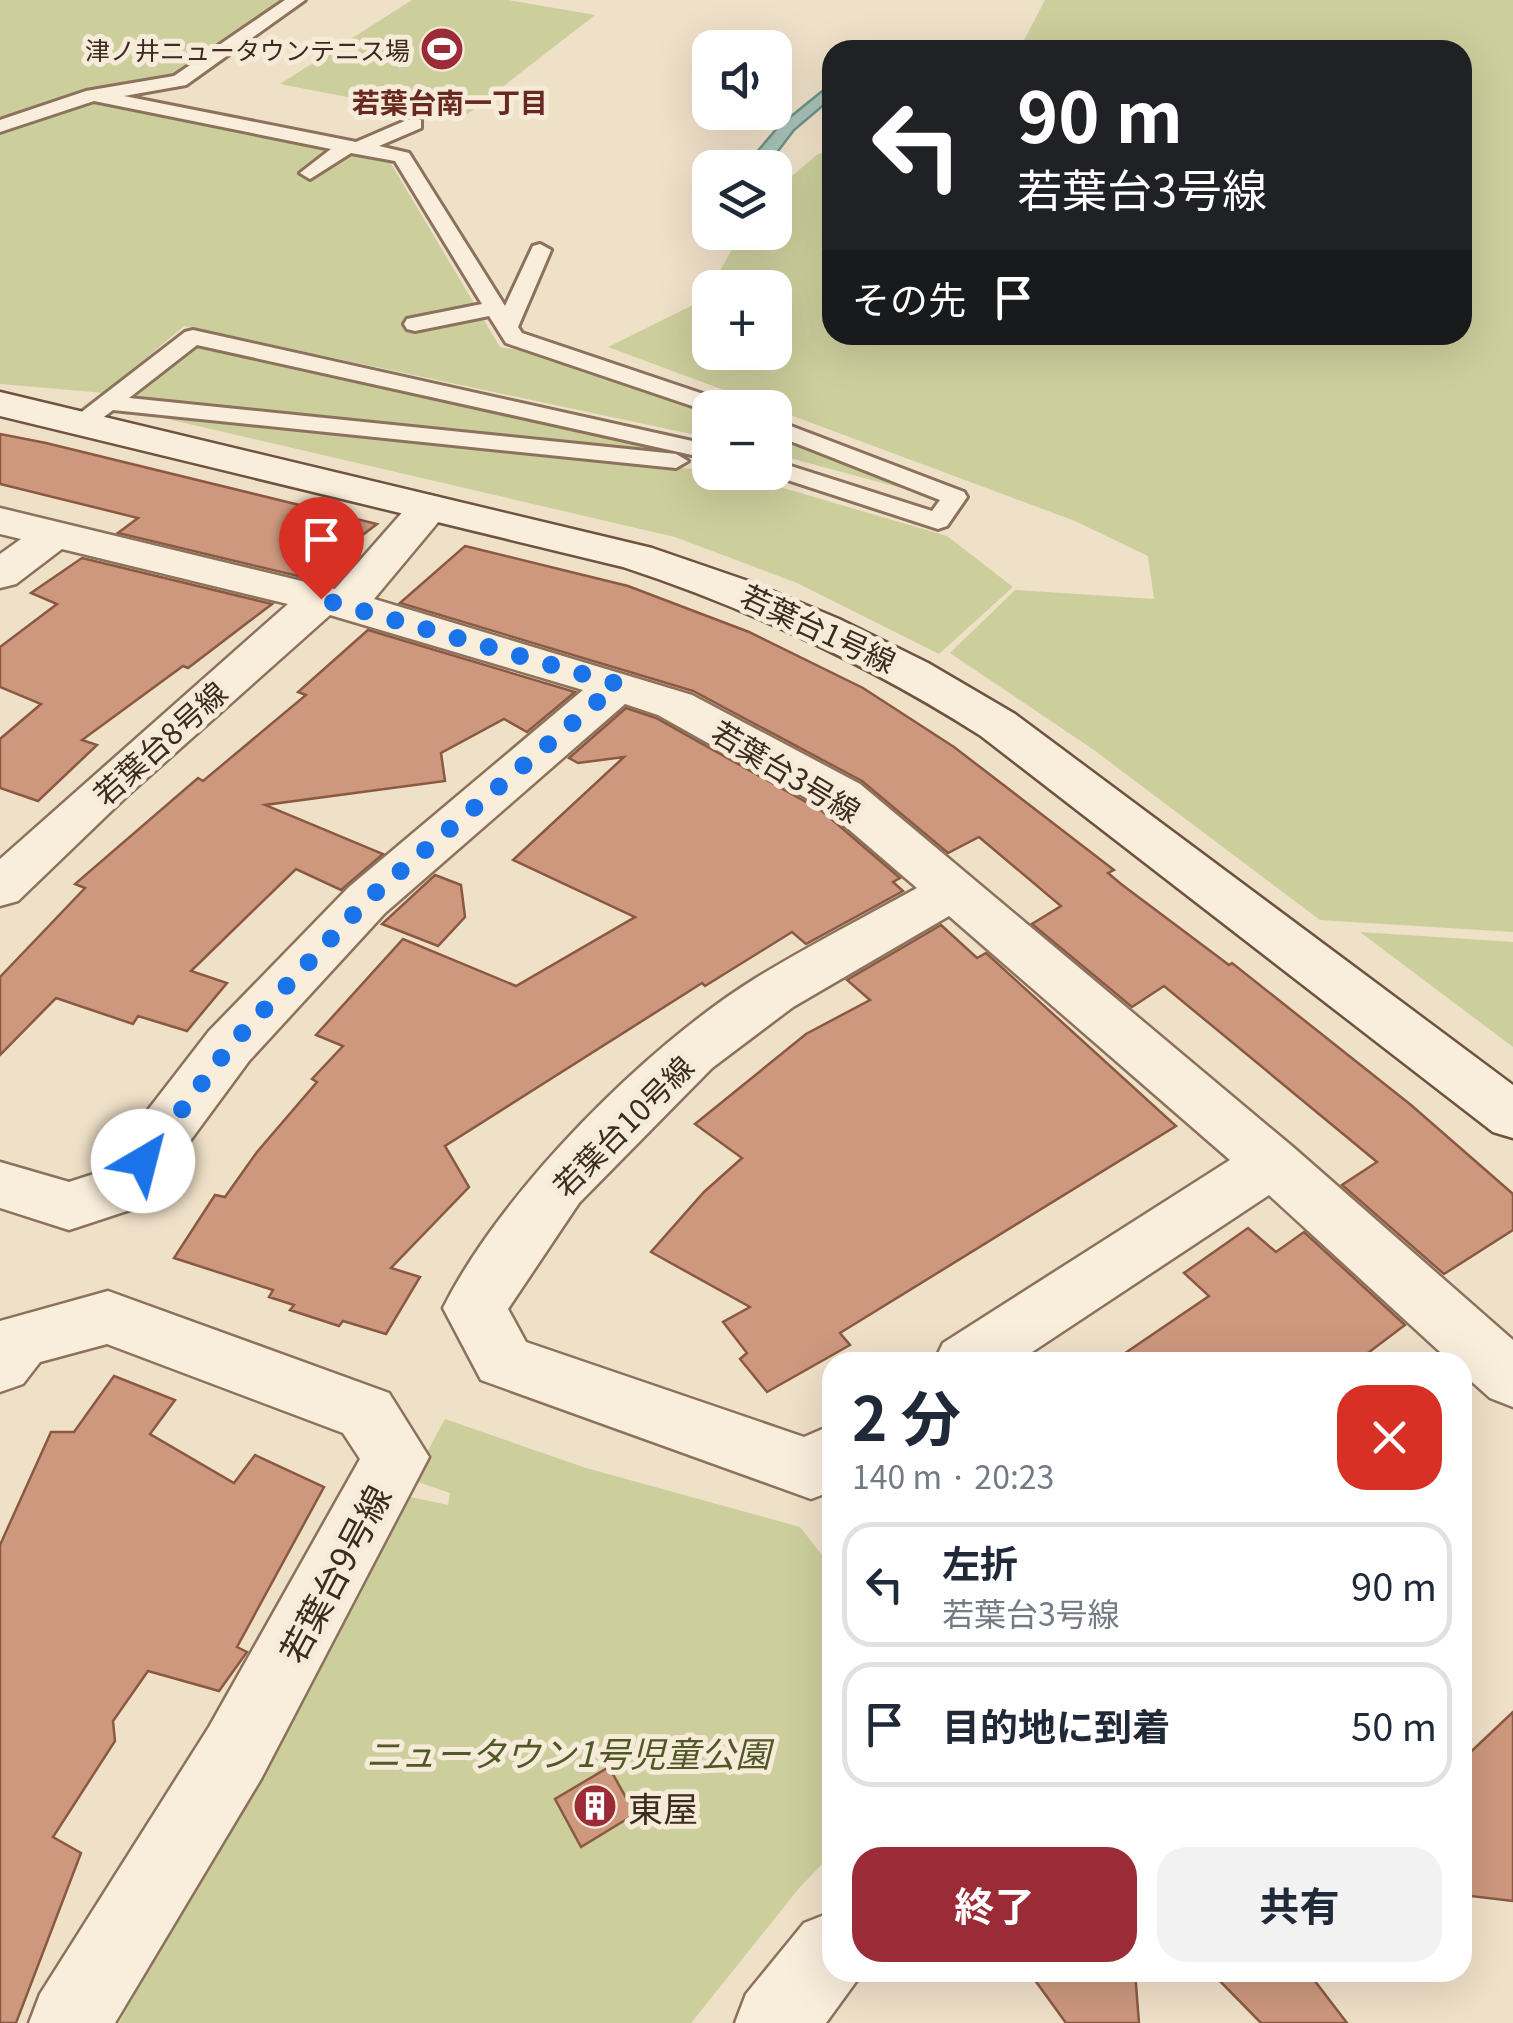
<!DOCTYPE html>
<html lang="ja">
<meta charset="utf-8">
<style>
:root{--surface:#fff;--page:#f2f2f3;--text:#1f2937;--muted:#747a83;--line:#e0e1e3;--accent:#9b2c37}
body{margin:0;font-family:Georgia,"Noto Sans JP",serif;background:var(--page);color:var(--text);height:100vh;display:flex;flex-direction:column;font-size:38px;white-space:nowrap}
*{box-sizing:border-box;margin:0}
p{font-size:32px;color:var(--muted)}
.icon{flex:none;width:55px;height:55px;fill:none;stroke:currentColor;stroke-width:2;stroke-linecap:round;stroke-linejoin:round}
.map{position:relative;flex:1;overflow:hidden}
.sheet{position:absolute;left:822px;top:1352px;width:650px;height:630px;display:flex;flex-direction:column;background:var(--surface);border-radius:30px;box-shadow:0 10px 40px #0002}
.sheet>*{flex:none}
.guide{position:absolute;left:822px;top:40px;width:650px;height:305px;border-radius:30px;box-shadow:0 10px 40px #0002;background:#202124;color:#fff;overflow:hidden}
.fabs{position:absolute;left:692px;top:30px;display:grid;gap:20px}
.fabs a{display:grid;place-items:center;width:100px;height:100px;border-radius:20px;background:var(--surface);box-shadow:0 10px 40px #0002;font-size:50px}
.pin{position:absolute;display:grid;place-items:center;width:85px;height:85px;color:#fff;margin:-102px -42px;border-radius:50% 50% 50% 0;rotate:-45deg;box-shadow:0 0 10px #0007}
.pin .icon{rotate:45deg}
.me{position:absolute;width:110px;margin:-55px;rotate:37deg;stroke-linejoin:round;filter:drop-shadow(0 0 8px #0008)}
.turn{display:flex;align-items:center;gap:35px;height:210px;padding:0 30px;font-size:45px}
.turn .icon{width:130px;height:130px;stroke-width:2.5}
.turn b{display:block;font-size:70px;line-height:85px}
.then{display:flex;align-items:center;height:95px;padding:0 30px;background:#0003;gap:20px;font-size:38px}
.round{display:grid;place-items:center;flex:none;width:105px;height:105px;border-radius:30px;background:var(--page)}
.head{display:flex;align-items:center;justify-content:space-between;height:170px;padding:0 30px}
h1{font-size:60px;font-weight:700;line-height:75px}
.primary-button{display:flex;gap:20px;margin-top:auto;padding:20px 30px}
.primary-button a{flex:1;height:115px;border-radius:30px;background:var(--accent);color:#fff;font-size:40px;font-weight:700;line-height:115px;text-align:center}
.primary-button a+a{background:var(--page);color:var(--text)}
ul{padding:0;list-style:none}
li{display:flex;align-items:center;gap:30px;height:125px;margin:0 20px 15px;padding:0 10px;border:5px solid var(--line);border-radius:30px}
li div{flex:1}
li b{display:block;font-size:38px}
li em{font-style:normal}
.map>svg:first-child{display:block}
</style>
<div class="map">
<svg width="1513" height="2023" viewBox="0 0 1513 2023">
<rect width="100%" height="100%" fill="#efe0c8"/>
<g fill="#ccce9c">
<polygon points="0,0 286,0 174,78 75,93 0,120"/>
<polygon points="412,0 508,0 595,15 461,119 280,84"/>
<polygon points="1045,0 1513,0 1513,932 1320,920 1094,750 950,653 1015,590 1154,599 1148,556 1075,521 608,347 705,299 710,289 710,352 775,352 775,288 711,287 741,233 775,232 775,190 818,154 832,150 832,335 1462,335 1462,50 1019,50"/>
<polygon points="87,101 335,148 301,174 313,177 348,151 390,162 500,347 561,357 710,412 710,438 184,326 105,393 0,384 0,132"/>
<polygon points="199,344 710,458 132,400"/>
<polygon points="142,413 732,473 947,536 1013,587 939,654 797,583 675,537"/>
<polygon points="775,435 909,484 905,489 775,454"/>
<polygon points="1360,932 1513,942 1513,1048 1513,1047"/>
<polygon points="445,1419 586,1468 800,1527 832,1568 832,1854 800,1887 691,2023 119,2023 406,1496 448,1505 450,1493 412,1480"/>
</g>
<polygon fill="#a9c3b9" stroke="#6f9286" stroke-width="2.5" points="832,83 832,98 794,130 766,167 744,167 779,126"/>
<g fill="#cd987e" stroke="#8b5942" stroke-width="2.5">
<polygon points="0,434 46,443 377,524 306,578 118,533 138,518 0,484"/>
<polygon points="465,546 628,586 749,632 863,688 954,747 1114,870 1108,873 1121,884 1229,965 1232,963 1411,1105 1513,1194 1513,1230 1444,1274 1342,1185 1377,1162 1164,986 1132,1007 1032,924 1061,906 979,837 948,853 862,781 693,691 400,603"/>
<polygon points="82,558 272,604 188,668 183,666 82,740 97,745 38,801 0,788 0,739 41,704 0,687 0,647 57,604 31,593"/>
<polygon points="368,630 575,692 527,732 504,719 441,753 445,781 265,805 383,854 341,890 296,869 191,971 227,983 187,1031 138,1016 133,1024 56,998 0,1055 0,977 85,888 75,884 198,778 203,781 306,695 298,692"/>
<polygon points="626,708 656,718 822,811 900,878 893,882 903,891 806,944 792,932 705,986 702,983 445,1146 469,1187 391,1268 420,1277 386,1334 343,1321 339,1326 290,1310 294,1305 269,1297 273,1290 174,1258 215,1195 225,1197 257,1152 317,1082 312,1079 343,1046 316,1035 403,939 516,986 635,917 513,860 624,757 578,763 569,758"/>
<polygon points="435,875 461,885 465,917 438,946 382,924"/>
<polygon points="941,925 977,958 986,953 1176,1126 840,1333 850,1345 767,1392 740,1359 747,1353 723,1322 750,1307 651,1252 704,1192 742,1158 695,1124 806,1034 870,1000 847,980"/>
<polygon points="1248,1228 1276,1252 1304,1232 1405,1325 1356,1362 1112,1362 1209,1296 1184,1273"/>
<polygon points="114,1376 175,1400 150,1434 234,1483 255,1455 324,1487 237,1647 247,1652 219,1691 148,1671 113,1721 115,1741 53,1837 81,1853 16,2023 0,2023 0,1545 51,1432 74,1432"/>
<polygon points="1513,1712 1513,1901 1462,1895 1462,1760"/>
<polygon points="609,1767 635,1814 581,1847 555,1799"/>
<polygon points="1029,1972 1135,1972 1139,2023 1066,2023"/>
<polygon points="1211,1972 1308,1972 1347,2023 1261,2023"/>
</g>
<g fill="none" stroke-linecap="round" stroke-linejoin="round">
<defs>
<g id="lane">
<polygon points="285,0 305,0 186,85 124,96 356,142 407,120 421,120 421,128 379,146 409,153 505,306 533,246 540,244 551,250 518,327 522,333 730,403 733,408 710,408 710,412 506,343 489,316 415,331 407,329 404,324 407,319 482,304 395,161 351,153 310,179 300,173 331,149 94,101 0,132 0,120 86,91 174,76"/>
<polygon points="193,330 710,445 710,459 197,345 129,398 676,454 688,461 676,468 113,410 91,427 75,427 71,422 75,417 185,332"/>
<polygon points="775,420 964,492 967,497 947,526 938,529 766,473 775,472 775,461 932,511 940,500 775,435"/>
</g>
<g id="street">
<path d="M429 495 444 499 450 508 374 599 692 695 860 784 1293 1147 1513 1340V1407L1490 1398 1462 1373V1362H1451L1269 1195 1017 1362H934L943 1343 1230 1160 949 916 793 1007 712 1068 579 1203 508 1309 526 1342 804 1437 832 1425V1491L811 1499 481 1380 443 1308C501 1192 646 1046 756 978 808 946 863 918 917 888L824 808 658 715 625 704 385 913 249 1061 142 1206 69 1230 0 1208V1162L69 1182 100 1172 209 1031 349 887 583 690 330 615 128 795 18 901 0 906V859L288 604 62 549 16 584 0 588V554L21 539 0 534V508L335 589 414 499Z"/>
<polygon points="108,1291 389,1393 429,1457 261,1779 115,2023 29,2023 40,1994 209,1727 360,1459 343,1433 107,1344 40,1362 23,1384 0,1392 0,1321"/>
<polygon points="832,1912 832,1972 863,1972 826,2023 735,2023 746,1994 804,1923"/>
</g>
<path id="secondary" d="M0 392 652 548 748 581 839 619 928 663 1015 714 1513 1085V1138L1493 1132 981 736C868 664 750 609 623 567L0 416Z"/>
</defs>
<use href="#lane" stroke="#8c725d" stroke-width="6"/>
<use href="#street" stroke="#8c725d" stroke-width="5"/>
<use href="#secondary" stroke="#6e5340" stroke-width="5"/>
<use href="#lane" fill="#f9eedc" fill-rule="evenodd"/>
<use href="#street" fill="#f9eedc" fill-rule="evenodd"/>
<use href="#secondary" fill="#f9eedc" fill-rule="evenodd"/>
</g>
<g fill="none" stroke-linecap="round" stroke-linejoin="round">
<polyline stroke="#1a73e8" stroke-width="18" stroke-dasharray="0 32.4" points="143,1161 230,1046 367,900 618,684 321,599"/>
</g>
<defs>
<symbol id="stadium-disc" viewBox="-11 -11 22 22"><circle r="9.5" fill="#9b2c37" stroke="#f6ebd8"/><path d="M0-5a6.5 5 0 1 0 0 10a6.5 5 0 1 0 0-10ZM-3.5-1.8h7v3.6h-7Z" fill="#fff"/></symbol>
<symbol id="building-disc" viewBox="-11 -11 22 22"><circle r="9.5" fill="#9b2c37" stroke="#f6ebd8"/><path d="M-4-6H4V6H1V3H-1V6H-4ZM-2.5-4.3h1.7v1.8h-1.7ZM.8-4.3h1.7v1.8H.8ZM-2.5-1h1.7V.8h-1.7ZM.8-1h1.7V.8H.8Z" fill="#fff"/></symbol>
</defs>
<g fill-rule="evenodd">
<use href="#stadium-disc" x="417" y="24" width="50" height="50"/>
<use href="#building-disc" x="570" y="1781" width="50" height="50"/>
</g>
<g text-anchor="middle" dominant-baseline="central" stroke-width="10" stroke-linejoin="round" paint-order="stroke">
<g font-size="25" fill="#3c2b20" stroke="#f6ebd8" text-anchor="end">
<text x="410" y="49">津ノ井ニュータウンテニス場</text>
</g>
<g font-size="28" font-weight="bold" fill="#692920" stroke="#f6ebd8">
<text x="450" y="101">若葉台南一丁目</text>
</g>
<g font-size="30" fill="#3c2b20" stroke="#f6ebd8">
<text transform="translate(819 627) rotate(25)">若葉台1号線</text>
<text transform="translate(159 742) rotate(-42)">若葉台8号線</text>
<text transform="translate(787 770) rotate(31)">若葉台3号線</text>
<text transform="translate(622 1125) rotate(-45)">若葉台10号線</text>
</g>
<g font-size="35" fill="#3c2b20" stroke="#f6ebd8">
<text transform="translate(333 1573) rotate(-62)">若葉台9号線</text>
</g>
<g font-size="35" font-style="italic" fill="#505827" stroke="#f6ebd8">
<text x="568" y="1751">ニュータウン1号児童公園</text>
</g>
<g font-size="35" fill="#3c2b20" stroke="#f6ebd8" text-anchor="start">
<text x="628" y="1806">東屋</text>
</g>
</g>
</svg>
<div class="fabs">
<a><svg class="icon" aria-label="sound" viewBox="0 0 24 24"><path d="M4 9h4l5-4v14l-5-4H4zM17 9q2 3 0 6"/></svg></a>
<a><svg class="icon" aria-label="layers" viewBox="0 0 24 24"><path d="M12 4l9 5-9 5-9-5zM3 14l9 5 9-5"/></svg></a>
<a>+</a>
<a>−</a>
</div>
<div class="pin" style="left:321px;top:599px;background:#d93025"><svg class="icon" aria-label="arrive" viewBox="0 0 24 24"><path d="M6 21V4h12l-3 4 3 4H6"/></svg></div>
<svg class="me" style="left:143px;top:1161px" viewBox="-20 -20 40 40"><circle r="19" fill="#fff"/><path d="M0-13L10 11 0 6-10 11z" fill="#1a73e8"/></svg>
<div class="guide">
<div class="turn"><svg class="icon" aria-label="left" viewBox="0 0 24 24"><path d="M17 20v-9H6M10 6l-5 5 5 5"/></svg><div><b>90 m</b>若葉台3号線</div></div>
<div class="then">その先<svg class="icon" aria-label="arrive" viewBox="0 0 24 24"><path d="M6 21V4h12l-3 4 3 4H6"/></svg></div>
</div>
<section class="sheet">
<div class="head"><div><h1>2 分</h1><p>140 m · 20:23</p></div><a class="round" style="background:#d93025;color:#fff"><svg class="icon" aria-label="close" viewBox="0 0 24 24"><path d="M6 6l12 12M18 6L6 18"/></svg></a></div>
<ul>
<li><svg class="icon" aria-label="left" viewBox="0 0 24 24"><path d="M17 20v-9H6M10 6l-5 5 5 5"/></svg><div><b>左折</b><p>若葉台3号線</p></div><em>90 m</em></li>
<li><svg class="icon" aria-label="arrive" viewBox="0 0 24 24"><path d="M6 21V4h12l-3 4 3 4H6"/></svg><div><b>目的地に到着</b></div><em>50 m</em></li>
</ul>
<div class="primary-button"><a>終了</a><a>共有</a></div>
</section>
</div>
